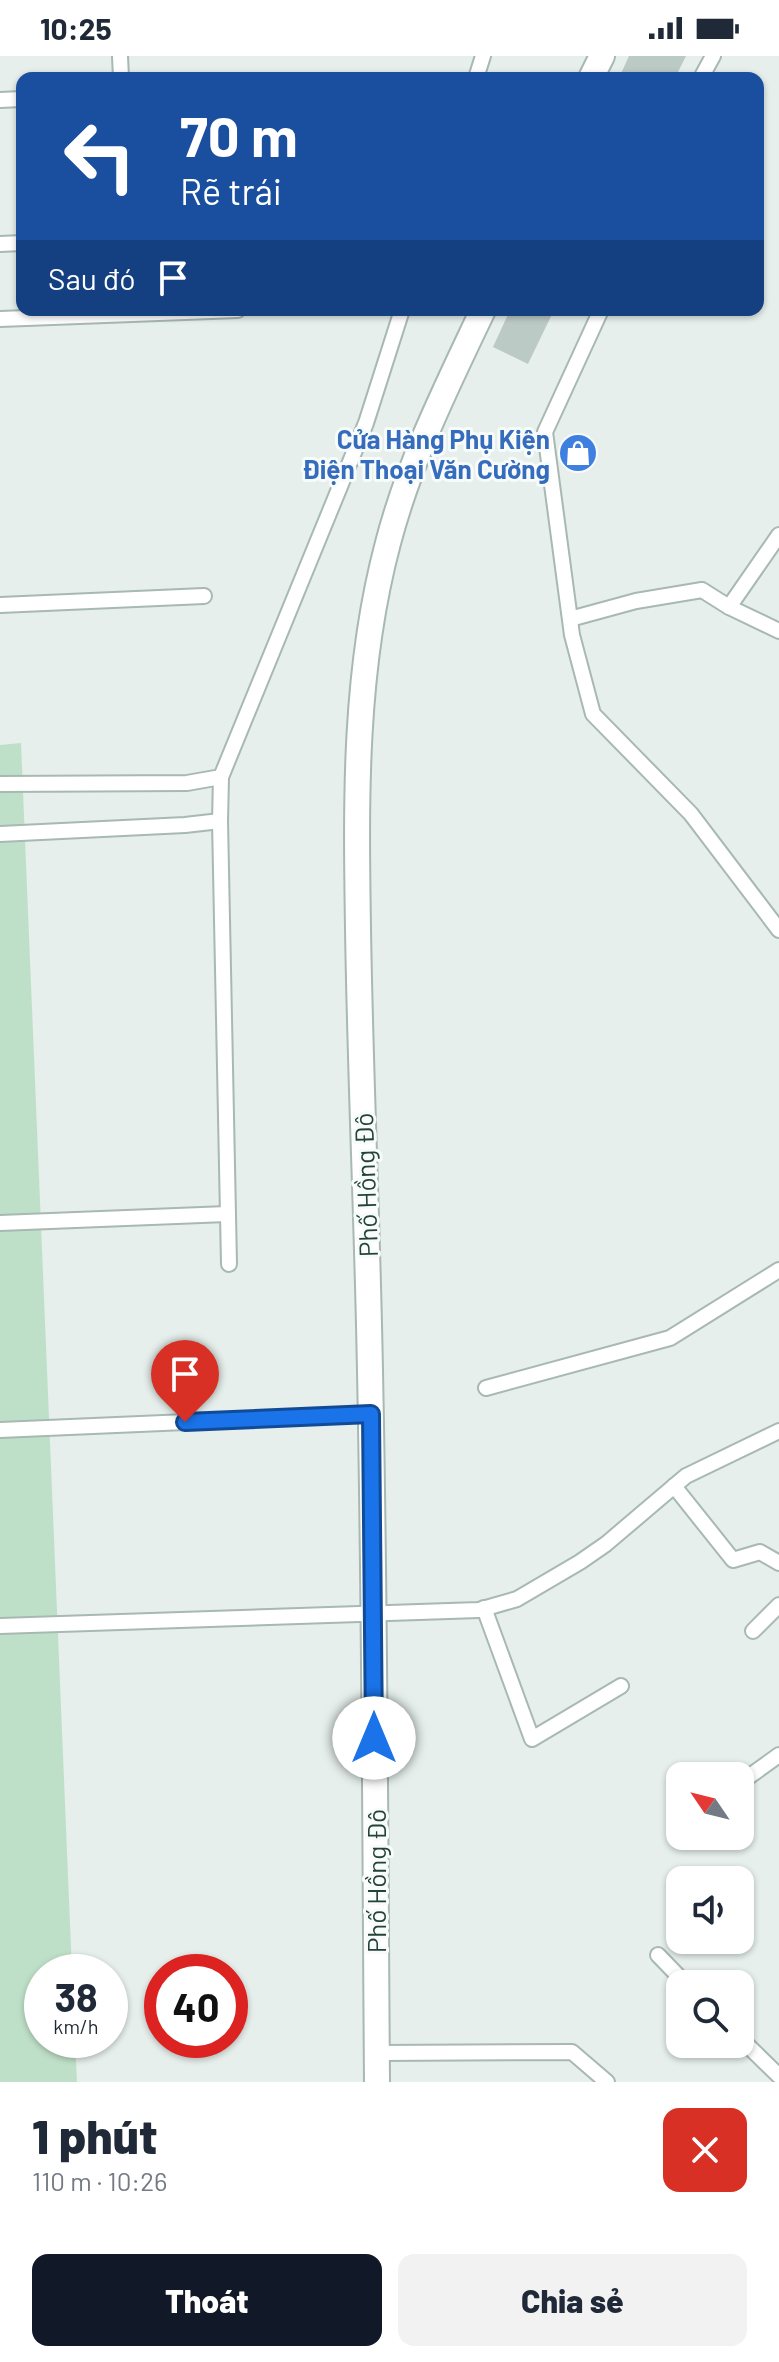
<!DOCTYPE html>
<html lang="vi">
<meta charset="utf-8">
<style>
:root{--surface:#fff;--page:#f2f2f3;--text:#1f2937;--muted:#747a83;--accent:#111827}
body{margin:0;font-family:Barlow,sans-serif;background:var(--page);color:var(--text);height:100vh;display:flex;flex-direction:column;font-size:30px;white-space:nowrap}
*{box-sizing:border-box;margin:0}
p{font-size:26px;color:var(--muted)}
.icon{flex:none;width:44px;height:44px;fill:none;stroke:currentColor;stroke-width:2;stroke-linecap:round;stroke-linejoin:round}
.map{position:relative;height:2026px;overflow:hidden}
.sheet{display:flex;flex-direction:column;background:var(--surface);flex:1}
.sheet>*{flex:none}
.guide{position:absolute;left:16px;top:16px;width:748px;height:244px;border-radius:16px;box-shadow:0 2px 6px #0004;background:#1a4fa0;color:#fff;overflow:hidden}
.needle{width:52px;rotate:305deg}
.tools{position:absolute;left:666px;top:1706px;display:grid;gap:16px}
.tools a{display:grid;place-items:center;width:88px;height:88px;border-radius:16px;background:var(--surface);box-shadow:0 2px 6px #0004;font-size:40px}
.speed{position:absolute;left:24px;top:1898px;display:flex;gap:16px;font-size:40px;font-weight:700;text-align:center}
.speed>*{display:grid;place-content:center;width:104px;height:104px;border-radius:50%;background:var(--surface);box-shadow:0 2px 6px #0004;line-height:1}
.speed small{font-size:20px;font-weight:400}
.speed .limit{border:12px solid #d22;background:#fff;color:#111}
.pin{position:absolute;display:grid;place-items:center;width:68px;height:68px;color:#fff;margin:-82px -34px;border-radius:50% 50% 50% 0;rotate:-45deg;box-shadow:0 0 8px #0007}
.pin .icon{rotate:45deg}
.me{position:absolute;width:88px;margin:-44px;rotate:0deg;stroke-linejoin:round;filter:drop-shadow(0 0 6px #0008)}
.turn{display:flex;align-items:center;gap:28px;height:168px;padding:0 32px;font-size:36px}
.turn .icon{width:104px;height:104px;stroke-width:2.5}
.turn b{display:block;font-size:56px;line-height:68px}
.then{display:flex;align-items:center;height:76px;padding:0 32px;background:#0003;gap:16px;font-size:30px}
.round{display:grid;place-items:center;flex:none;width:84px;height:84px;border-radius:16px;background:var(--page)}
.overview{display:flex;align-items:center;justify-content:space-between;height:136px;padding:0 32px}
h1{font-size:48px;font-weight:800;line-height:60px}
.action{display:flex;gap:16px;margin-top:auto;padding:16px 32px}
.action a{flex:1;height:92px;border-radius:16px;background:var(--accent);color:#fff;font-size:32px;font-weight:800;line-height:92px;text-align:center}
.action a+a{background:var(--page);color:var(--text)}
.status{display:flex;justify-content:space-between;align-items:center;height:56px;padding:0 40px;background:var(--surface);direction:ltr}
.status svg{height:22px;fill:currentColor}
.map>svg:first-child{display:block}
</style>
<div class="status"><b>10:25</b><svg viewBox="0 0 49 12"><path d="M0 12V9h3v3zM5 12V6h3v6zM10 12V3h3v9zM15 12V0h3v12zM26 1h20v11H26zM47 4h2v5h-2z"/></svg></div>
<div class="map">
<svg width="779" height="2026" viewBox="0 0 779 2026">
<rect width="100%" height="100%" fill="#e6efeb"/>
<polygon fill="#bfe0c8" points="21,687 72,1916 42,1916 42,1984 75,1984 77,2026 0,2026 0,689"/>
<g fill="#bbcac4">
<polygon points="629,0 686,0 675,22 619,22"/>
<polygon points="510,254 554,254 528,308 493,291"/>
</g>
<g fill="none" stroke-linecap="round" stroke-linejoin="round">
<defs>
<g id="service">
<polyline points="120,0 121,22"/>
<polyline points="476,22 483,0"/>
<polyline points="701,22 713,0"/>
<polyline points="0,44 22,43"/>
<polyline points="0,188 22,187"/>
<polyline points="601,254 545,376 572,579 593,658 691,758 779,874"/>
<polyline points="0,263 238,254"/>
<polyline points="0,549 204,540"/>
<polyline points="729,551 779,575"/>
<polyline points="570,563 636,545 702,534 729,551 779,479"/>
<polyline points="0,728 187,727 221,721"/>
<polyline points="0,778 185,769 220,765"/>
<polyline points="0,1167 227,1158"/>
<polyline points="229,1208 220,765 221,721 366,367 402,254"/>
<polyline points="486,1332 670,1282 779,1214"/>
<polyline points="0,1374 371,1358"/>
<polyline points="674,1430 733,1504 760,1496 779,1507"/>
<polyline points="484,1552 532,1683 621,1630"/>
<polyline points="0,1570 479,1554 517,1543 580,1506 606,1488 686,1420 779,1375"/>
<polyline points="753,1575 779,1549"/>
<polyline points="740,1727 779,1699"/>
<polyline points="658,1899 686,1928"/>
<polyline points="740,1982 779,2020"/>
<polyline points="377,1997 572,1996 607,2026"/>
</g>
<g id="tertiary">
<polyline points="591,22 602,0"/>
<path d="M377 2026C375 1774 375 1521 369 1269 366 1137 360 1005 358 872 356 743 354 614 388 487 409 406 447 330 483 254"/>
</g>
</defs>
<use href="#service" stroke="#a8b8b2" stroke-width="18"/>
<use href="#tertiary" stroke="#a8b8b2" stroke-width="28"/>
<use href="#service" stroke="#fff" stroke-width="14"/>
<use href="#tertiary" stroke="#fff" stroke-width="24"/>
</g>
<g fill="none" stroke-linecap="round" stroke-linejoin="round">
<defs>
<polyline id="route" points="185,1366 371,1358 374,1682"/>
</defs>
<use href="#route" stroke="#114b97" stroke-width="20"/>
<use href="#route" stroke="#1a73e8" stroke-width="14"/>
</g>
<defs>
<symbol id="shop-disc" viewBox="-11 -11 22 22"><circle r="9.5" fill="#3f7fe0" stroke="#f7fbf9"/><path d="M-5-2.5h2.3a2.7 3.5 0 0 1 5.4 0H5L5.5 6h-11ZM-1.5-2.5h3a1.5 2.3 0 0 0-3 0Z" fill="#fff"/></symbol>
</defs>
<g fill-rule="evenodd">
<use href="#shop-disc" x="556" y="375" width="44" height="44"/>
</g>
<g text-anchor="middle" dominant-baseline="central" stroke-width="6" stroke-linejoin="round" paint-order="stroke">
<g font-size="26" font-weight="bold" fill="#366cbe" stroke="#f7fbf9" text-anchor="end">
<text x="550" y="382">Cửa Hàng Phụ Kiện<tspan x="550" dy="30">Điện Thoại Văn Cường</tspan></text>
</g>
<g font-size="26" fill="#24423a" stroke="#f7fbf9">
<text transform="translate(365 1129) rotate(-92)">Phố Hồng Đô</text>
<text transform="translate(375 1825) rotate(-90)">Phố Hồng Đô</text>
</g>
</g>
</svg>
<div class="tools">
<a><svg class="needle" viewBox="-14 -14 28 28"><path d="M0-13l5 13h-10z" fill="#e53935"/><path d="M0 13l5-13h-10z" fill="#747a83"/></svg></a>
<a><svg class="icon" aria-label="sound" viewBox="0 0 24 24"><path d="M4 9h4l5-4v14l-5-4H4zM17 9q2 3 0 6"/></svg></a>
<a><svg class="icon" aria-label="search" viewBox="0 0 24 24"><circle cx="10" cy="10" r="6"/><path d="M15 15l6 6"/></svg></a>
</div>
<div class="speed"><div>38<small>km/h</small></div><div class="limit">40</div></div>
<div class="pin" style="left:185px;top:1366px;background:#d93025"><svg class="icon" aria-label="arrive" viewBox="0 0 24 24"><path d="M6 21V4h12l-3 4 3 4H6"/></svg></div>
<svg class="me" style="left:374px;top:1682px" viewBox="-20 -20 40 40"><circle r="19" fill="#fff"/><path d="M0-13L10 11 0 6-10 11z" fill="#1a73e8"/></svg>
<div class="guide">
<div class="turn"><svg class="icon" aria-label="left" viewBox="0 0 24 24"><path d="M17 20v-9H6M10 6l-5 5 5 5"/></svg><div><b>70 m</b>Rẽ trái</div></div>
<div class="then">Sau đó<svg class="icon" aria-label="arrive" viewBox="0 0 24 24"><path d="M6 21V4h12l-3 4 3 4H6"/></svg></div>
</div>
</div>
<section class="sheet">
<div class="overview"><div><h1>1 phút</h1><p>110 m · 10:26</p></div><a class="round" style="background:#d93025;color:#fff"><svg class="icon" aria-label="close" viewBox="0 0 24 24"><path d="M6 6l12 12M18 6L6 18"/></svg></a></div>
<div class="action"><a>Thoát</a><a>Chia sẻ</a></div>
</section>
